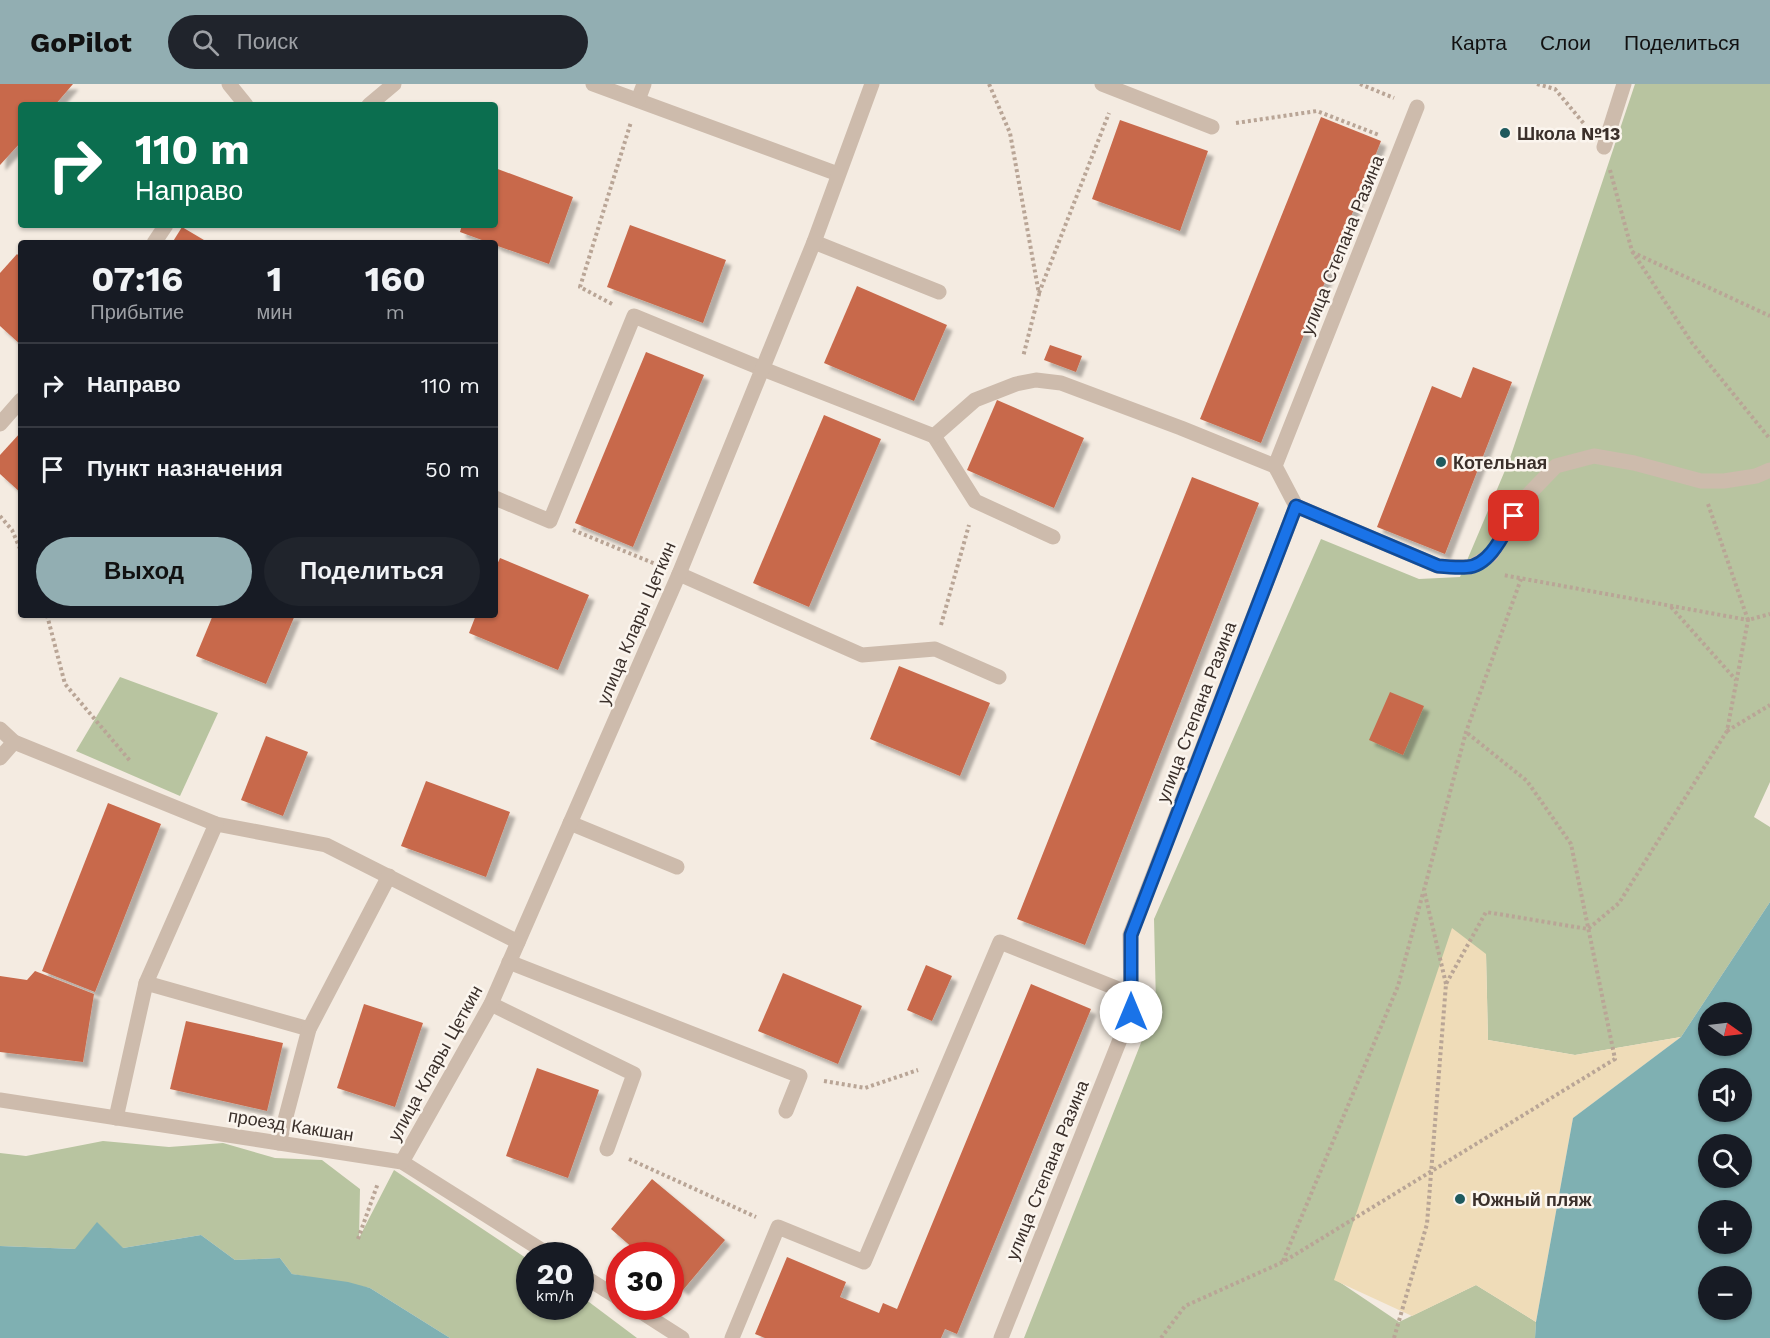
<!DOCTYPE html>
<html lang="ru">
<meta charset="utf-8">
<style>
:root{--surface:#171b24;--page:#20242c;--text:#f1f3f6;--muted:#9ea1a6;--line:#363941;--accent:#92aeb2}
body{margin:0;font-family:"Work Sans",sans-serif;background:var(--page);color:var(--text);height:100vh;display:flex;flex-direction:column;font-size:22px;white-space:nowrap}
*{box-sizing:border-box;margin:0}
p{font-size:20px;color:var(--muted)}
.icon{flex:none;width:33px;height:33px;fill:none;stroke:currentColor;stroke-width:2;stroke-linecap:round;stroke-linejoin:round}
.map{position:relative;flex:1;overflow:hidden}
.panel{position:absolute;left:18px;top:156px;width:480px;height:378px;display:flex;flex-direction:column;background:var(--surface);border-radius:6px;box-shadow:0 2px 4px #0004}
.panel>*{flex:none}
.guide{position:absolute;left:18px;top:18px;width:480px;height:126px;border-radius:6px;box-shadow:0 2px 4px #0004;background:#0b6e4f;color:#fff;overflow:hidden}
.needle{width:39px;rotate:104deg}
.buttons{position:absolute;left:1698px;top:918px;display:grid;gap:12px}
.buttons a{display:grid;place-items:center;width:54px;height:54px;border-radius:50%;background:var(--surface);box-shadow:0 2px 4px #0004;font-size:30px}
.speed{position:absolute;left:516px;top:1158px;display:flex;gap:12px;font-size:30px;font-weight:700;text-align:center}
.speed>*{display:grid;place-content:center;width:78px;height:78px;border-radius:50%;background:var(--surface);box-shadow:0 2px 4px #0004;line-height:1}
.speed small{font-size:15px;font-weight:400}
.speed .limit{border:9px solid #d22;background:#fff;color:#111}
.pin{position:absolute;display:grid;place-items:center;width:51px;height:51px;color:#fff;margin:-26px;border-radius:12px;box-shadow:0 3px 9px #0006}
.me{position:absolute;width:66px;margin:-33px;rotate:0deg;stroke-linejoin:round;filter:drop-shadow(0 0 4px #0008)}
.turn{display:flex;align-items:center;gap:21px;height:126px;padding:0 18px;font-size:27px}
.turn .icon{width:78px;height:78px;stroke-width:2.5}
.turn b{display:block;font-size:42px;line-height:51px}
.eta{display:flex;justify-content:space-evenly;align-items:center;height:102px;text-align:center}
.eta b{font-size:36px;font-weight:700;line-height:42px}
.primary-button{display:flex;gap:12px;margin-top:auto;padding:12px 18px}
.primary-button a{flex:1;height:69px;border-radius:36px;background:var(--accent);color:#111;font-size:24px;font-weight:700;line-height:69px;text-align:center}
.primary-button a+a{background:var(--page);color:var(--text)}
ul{padding:0;list-style:none}
li{display:flex;align-items:center;gap:18px;height:84px;padding:0 18px;border-top:2px solid var(--line)}
li div{flex:1}
li b{display:block;font-size:22px}
li em{font-style:normal}
header{display:flex;align-items:center;gap:36px;box-sizing:border-box;height:84px;padding:0 30px;background:var(--accent);color:#111}
header strong{font-size:28px}
nav{display:flex;gap:33px;margin-inline-start:auto;font-size:21px}
.search{width:420px;height:54px;background:var(--page);display:flex;align-items:center;gap:15px;box-sizing:border-box;padding:0 21px;border-radius:33px;color:var(--muted);font-size:22px}
.map>svg:first-child{display:block}
</style>
<header>
<strong>GoPilot</strong>
<div class="search"><svg class="icon" aria-label="search" viewBox="0 0 24 24"><circle cx="10" cy="10" r="6"/><path d="M15 15l6 6"/></svg>Поиск</div>
<nav><a>Карта</a><a>Слои</a><a>Поделиться</a></nav>
</header>
<div class="map">
<svg width="1770" height="1254" viewBox="0 0 1770 1254">
<defs>
<filter id="shadow"><feDropShadow dx="5.5" dy="5.5" stdDeviation="1.5" flood-color="#0004"/></filter>
</defs>
<rect width="100%" height="100%" fill="#f4ebe1"/>
<g fill="#b8c4a0">
<polygon points="1635,0 1770,0 1770,698 1754,733 1770,743 1770,818 1681,953 1575,971 1488,956 1486,870 1335,1195 1399,1238 1476,1201 1536,1238 1535,1254 1024,1254 1156,921 1154,835 1321,455 1419,495 1460,493 1509,377"/>
<polygon points="120,593 218,629 180,712 76,667"/>
<polygon points="103,1057 169,1063 223,1059 275,1074 322,1076 360,1105 359,1154 394,1086 529,1176 530,1222 580,1222 581,1212 637,1254 450,1254 370,1204 292,1190 280,1174 235,1176 201,1151 123,1164 75,1165 0,1162 0,1069 26,1072"/>
</g>
<polygon fill="#efdcb8" points="1452,844 1486,870 1488,956 1575,971 1681,953 1573,1034 1536,1238 1476,1201 1412,1232 1334,1196"/>
<g fill="#7fb0b2" fill-rule="evenodd">
<path d="M1770 818V1254H1535L1536 1238 1573 1034 1681 953ZM1708 928H1742V962H1708ZM1708 994H1742V1028H1708ZM1708 1060H1742V1094H1708ZM1708 1126H1742V1160H1708ZM1708 1192H1742V1226H1708Z"/>
<polygon points="97,1138 123,1164 201,1151 235,1176 280,1174 292,1190 348,1198 370,1204 450,1254 0,1254 0,1162 75,1165"/>
</g>
<g fill="#c8694b" filter="url(#shadow)">
<polygon points="0,0 73,0 55,21 21,21 21,58 0,81"/>
<polygon points="1321,33 1381,57 1261,359 1200,335"/>
<polygon points="1120,36 1208,67 1180,147 1092,115"/>
<polygon points="495,84 573,113 549,180 495,161 495,159 490,159 460,148 462,141 495,141"/>
<polygon points="630,141 726,176 703,239 607,203"/>
<polygon points="182,143 209,159 172,159"/>
<polygon points="17,170 21,174 21,261 0,242 0,189"/>
<polygon points="857,202 947,241 914,317 824,279"/>
<polygon points="1050,261 1082,272 1076,288 1044,276"/>
<polygon points="646,268 704,291 633,463 575,439"/>
<polygon points="1473,283 1512,298 1445,470 1377,443 1432,302 1461,314"/>
<polygon points="997,316 1084,354 1054,424 967,386"/>
<polygon points="824,331 881,355 809,523 753,499"/>
<polygon points="21,348 21,409 0,390 0,371"/>
<polygon points="1192,393 1259,419 1085,861 1017,835"/>
<polygon points="500,474 589,511 558,586 469,549 476,531 495,531 495,485"/>
<polygon points="213,531 295,531 266,600 196,572"/>
<polygon points="899,582 990,619 960,692 870,655"/>
<polygon points="1390,608 1424,622 1403,671 1369,656"/>
<polygon points="266,652 308,668 283,732 241,716"/>
<polygon points="426,697 510,728 486,793 401,762"/>
<polygon points="108,719 161,740 95,908 42,887"/>
<polygon points="926,881 952,892 932,937 907,926"/>
<polygon points="35,887 94,910 83,978 0,968 0,892 27,896"/>
<polygon points="783,889 862,922 838,980 758,947"/>
<polygon points="1031,900 1091,925 957,1250 945,1245 941,1254 765,1254 755,1250 787,1173 846,1198 840,1213 879,1229 883,1219 897,1225"/>
<polygon points="364,920 423,939 395,1023 337,1004"/>
<polygon points="186,937 283,959 267,1027 170,1005"/>
<polygon points="537,984 599,1006 568,1094 506,1072"/>
<polygon points="652,1095 725,1156 683,1206 670,1195 670,1172 642,1172 611,1145"/>
</g>
<g fill="none" stroke-linecap="round" stroke-linejoin="round">
<g stroke="#b9a596" stroke-width="4" stroke-dasharray="3 3" stroke-linecap="butt">
<polyline points="989,0 1010,49 1039,210 1023,273"/>
<polyline points="1360,0 1394,14"/>
<polyline points="1537,0 1555,5 1585,41"/>
<polyline points="1236,39 1317,27 1379,51"/>
<polyline points="1610,86 1632,167 1692,259 1770,355"/>
<polyline points="1632,168 1770,232"/>
<polyline points="1039,209 1109,29"/>
<polyline points="612,220 580,203 631,38"/>
<polyline points="1708,420 1748,536 1770,530"/>
<polyline points="0,432 12,446 21,467"/>
<polyline points="573,446 658,481"/>
<polyline points="1671,523 1736,596"/>
<polyline points="47,531 65,600 131,678"/>
<polyline points="941,541 969,441"/>
<polyline points="1727,647 1770,621"/>
<polyline points="1446,900 1424,806 1466,648 1521,495"/>
<polyline points="824,997 865,1004 918,986"/>
<polyline points="629,1075 756,1133"/>
<polyline points="358,1155 378,1099"/>
<polyline points="1283,1177 1398,902 1423,809"/>
<polyline points="1161,1254 1185,1222 1283,1178 1615,975 1571,760 1527,697 1466,648"/>
<polyline points="1394,1254 1427,1140 1446,900 1486,828 1588,845 1619,819 1727,647 1748,536 1503,491"/>
</g>
<g stroke="#cdbbac" stroke-width="15">
<polyline points="229,0 246,21"/>
<polyline points="593,0 838,90"/>
<polyline points="1102,0 1212,43"/>
<polyline points="638,16 644,0"/>
<polyline points="369,21 394,0"/>
<polyline points="1604,63 1624,0"/>
<polyline points="814,158 939,208"/>
<polyline points="154,159 166,141"/>
<polyline points="0,340 21,316"/>
<polyline points="934,352 975,417 1053,453"/>
<polyline points="495,414 550,437 634,232 763,285 934,352 975,316 1016,300 1036,296 1061,299 1181,344 1275,382"/>
<polyline points="1296,422 1438,482 1470,483 1491,471 1526,413 1556,382 1594,372 1634,379 1701,397 1724,397 1756,392 1770,386"/>
<polyline points="679,490 862,571 935,565 999,593"/>
<polyline points="0,645 14,658 216,740 326,761 518,858"/>
<polyline points="0,674 14,658"/>
<polyline points="570,739 677,783"/>
<polyline points="509,878 800,992 786,1027"/>
<polyline points="146,899 216,740"/>
<polyline points="491,920 634,990 607,1065"/>
<polyline points="0,1016 402,1078 551,1172"/>
<polyline points="116,1034 146,899 309,945"/>
<polyline points="279,1059 309,945 389,792"/>
<polyline points="402,1078 491,920 679,490 814,158 872,0"/>
<polyline points="580,1190 620,1215"/>
<polyline points="632,1222 682,1254"/>
<polyline points="732,1254 778,1143 864,1178 1000,858 1131,910"/>
<polyline points="1001,1254 1131,928 1130,851 1296,422 1275,382 1417,23"/>
</g>
</g>
<g fill="none" stroke-linecap="round" stroke-linejoin="round">
<defs>
<path id="route" d="M1131 928V851L1296 422 1438 482C1448 483 1458 484 1467 483 1490 482 1504 449 1514 432"/>
</defs>
<use href="#route" stroke="#114b97" stroke-width="15"/>
<use href="#route" stroke="#1a73e8" stroke-width="10"/>
</g>
<g fill="#1f5a5e" stroke="#fbf5ee" stroke-width="2">
<circle cx="1505" cy="49" r="6"/>
<circle cx="1441" cy="378" r="6"/>
<circle cx="1460" cy="1115" r="6"/>
</g>
<g text-anchor="middle" dominant-baseline="central" stroke-width="5" stroke-linejoin="round" paint-order="stroke">
<g font-size="18" font-weight="bold" fill="#3b302b" stroke="#fbf5ee" text-anchor="start">
<text x="1517" y="49">Школа №13</text>
<text x="1453" y="378">Котельная</text>
<text x="1472" y="1115">Южный пляж</text>
</g>
<g font-size="18" fill="#3b302b" stroke="#fbf5ee">
<text transform="translate(1342 161) rotate(-68)">улица Степана Разина</text>
<text transform="translate(636 539) rotate(-67)">улица Клары Цеткин</text>
<text transform="translate(1196 628) rotate(-69)">улица Степана Разина</text>
<text transform="translate(435 979) rotate(-61)">улица Клары Цеткин</text>
<text transform="translate(291 1041) rotate(9)">проезд Какшан</text>
<text transform="translate(1047 1086) rotate(-68)">улица Степана Разина</text>
</g>
</g>
</svg>
<div class="buttons">
<a><svg class="needle" viewBox="-14 -14 28 28"><path d="M0-13l5 13h-10z" fill="#e53935"/><path d="M0 13l5-13h-10z" fill="#9ea1a6"/></svg></a>
<a><svg class="icon" aria-label="sound" viewBox="0 0 24 24"><path d="M4 9h4l5-4v14l-5-4H4zM17 9q2 3 0 6"/></svg></a>
<a><svg class="icon" aria-label="search" viewBox="0 0 24 24"><circle cx="10" cy="10" r="6"/><path d="M15 15l6 6"/></svg></a>
<a>+</a>
<a>−</a>
</div>
<div class="speed"><div>20<small>km/h</small></div><div class="limit">30</div></div>
<div class="pin" style="left:1514px;top:432px;background:#d93025"><svg class="icon" aria-label="arrive" viewBox="0 0 24 24"><path d="M6 21V4h12l-3 4 3 4H6"/></svg></div>
<svg class="me" style="left:1131px;top:928px" viewBox="-20 -20 40 40"><circle r="19" fill="#fff"/><path d="M0-13L10 11 0 6-10 11z" fill="#1a73e8"/></svg>
<div class="guide">
<div class="turn"><svg class="icon" aria-label="right" viewBox="0 0 24 24"><path d="M7 20v-9h11M14 6l5 5-5 5"/></svg><div><b>110 m</b>Направо</div></div>
</div>
<section class="panel">
<div class="eta">
<div><b>07:16</b><p>Прибытие</p></div>
<div><b>1</b><p>мин</p></div>
<div><b>160</b><p>m</p></div>
</div>
<ul>
<li><svg class="icon" aria-label="right" viewBox="0 0 24 24"><path d="M7 20v-9h11M14 6l5 5-5 5"/></svg><div><b>Направо</b></div><em>110 m</em></li>
<li><svg class="icon" aria-label="arrive" viewBox="0 0 24 24"><path d="M6 21V4h12l-3 4 3 4H6"/></svg><div><b>Пункт назначения</b></div><em>50 m</em></li>
</ul>
<div class="primary-button"><a>Выход</a><a>Поделиться</a></div>
</section>
</div>
